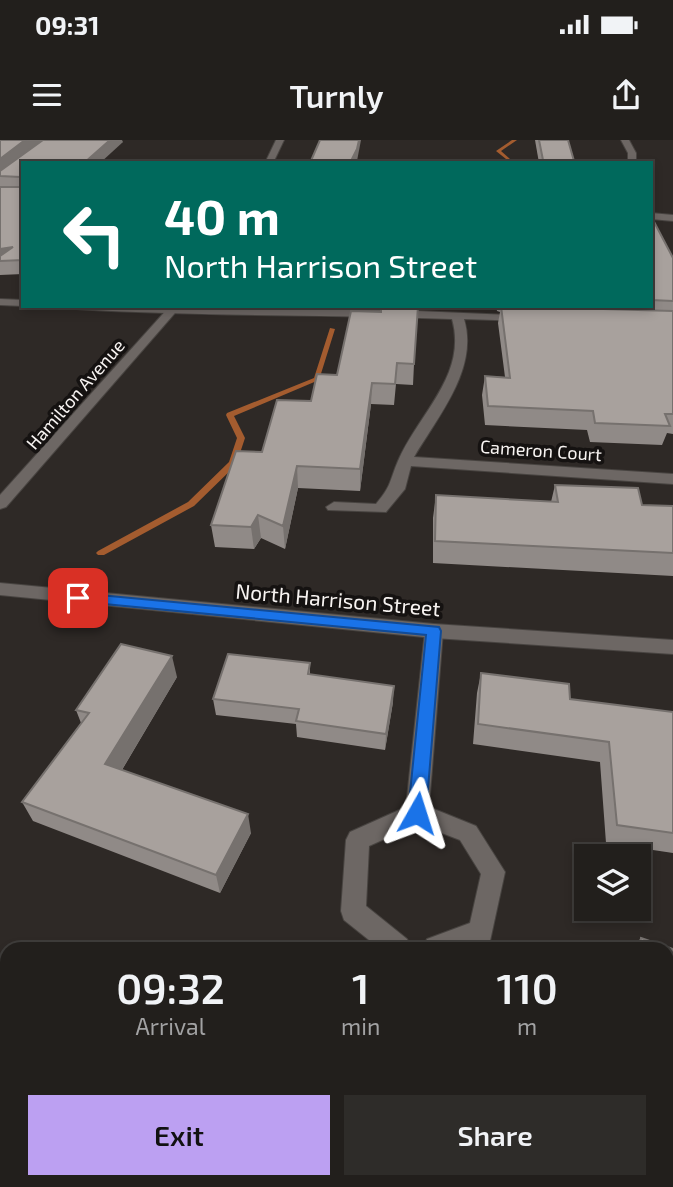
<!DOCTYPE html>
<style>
:root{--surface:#221f1c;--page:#2e2c29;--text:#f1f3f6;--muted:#a2a2a3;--line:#3f3d3b;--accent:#bca0f2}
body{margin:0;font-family:"Exo 2",sans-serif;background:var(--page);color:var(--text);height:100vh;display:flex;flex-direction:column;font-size:26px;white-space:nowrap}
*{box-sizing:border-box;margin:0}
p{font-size:23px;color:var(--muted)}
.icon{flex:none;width:38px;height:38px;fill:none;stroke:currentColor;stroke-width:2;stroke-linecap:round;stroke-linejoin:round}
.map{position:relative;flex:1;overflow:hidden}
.details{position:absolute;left:0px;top:802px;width:674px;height:247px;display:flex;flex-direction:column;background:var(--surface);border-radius:21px 21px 0 0;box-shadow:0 4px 10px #0003,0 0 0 2px var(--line)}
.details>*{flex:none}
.hud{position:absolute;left:21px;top:21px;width:632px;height:147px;border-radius:0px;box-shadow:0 4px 10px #0003,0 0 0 2px var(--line);background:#00695c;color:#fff;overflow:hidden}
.buttons{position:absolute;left:574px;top:704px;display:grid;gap:14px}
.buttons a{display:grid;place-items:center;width:77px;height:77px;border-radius:0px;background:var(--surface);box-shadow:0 4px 10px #0003,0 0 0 2px var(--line);font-size:35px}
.pin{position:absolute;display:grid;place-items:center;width:60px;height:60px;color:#fff;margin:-30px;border-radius:14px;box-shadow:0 4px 10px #0006}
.me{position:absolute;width:77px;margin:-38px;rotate:6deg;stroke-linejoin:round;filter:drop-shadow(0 0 5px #0008)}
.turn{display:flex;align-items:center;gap:24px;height:147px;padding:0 28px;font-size:32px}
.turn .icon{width:91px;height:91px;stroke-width:2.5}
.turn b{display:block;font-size:49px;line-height:60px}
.eta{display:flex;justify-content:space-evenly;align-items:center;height:119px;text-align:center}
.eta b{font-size:42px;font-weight:600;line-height:49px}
.cta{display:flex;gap:14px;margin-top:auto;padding:14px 28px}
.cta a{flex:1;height:80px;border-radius:0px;background:var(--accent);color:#111;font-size:28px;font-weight:600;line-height:80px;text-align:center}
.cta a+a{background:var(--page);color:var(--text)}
.status{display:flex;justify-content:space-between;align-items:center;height:49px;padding:0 35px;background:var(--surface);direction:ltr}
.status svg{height:19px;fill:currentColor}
header{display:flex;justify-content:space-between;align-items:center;height:91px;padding:0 28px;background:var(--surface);font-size:32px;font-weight:600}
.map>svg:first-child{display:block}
</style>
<div class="status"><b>09:31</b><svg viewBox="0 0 49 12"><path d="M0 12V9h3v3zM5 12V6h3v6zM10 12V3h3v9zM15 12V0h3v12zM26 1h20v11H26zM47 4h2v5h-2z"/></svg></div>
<header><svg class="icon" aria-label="menu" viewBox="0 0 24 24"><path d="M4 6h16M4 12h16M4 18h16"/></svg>Turnly<svg class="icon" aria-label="share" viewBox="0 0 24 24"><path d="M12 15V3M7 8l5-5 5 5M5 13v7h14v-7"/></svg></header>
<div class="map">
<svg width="673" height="1047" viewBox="0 0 673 1047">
<rect width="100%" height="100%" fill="#2e2926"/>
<polygon fill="#59321a" points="0,814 7,817 7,1041 627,1041 639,1047 0,1047"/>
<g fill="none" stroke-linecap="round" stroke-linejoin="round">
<g fill="#a45c2f" fill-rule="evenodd">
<polygon points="512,0 517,0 501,11 510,19 508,23 504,23 506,19 496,11"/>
<polygon points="330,188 335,189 319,240 234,276 245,298 236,325 194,366 104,415 98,415 96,413 98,411 188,362 229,322 237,298 226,275 227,273 314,238"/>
</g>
<defs>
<g id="minor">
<polygon points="621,0 629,0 636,13 636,23 628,23 628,13"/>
<polygon points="651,73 673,75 673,81 651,79"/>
<polygon points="0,159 23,160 23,166 0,165"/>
<path d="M71 166 371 169 530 176V180L526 181 464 179C479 229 438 276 414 317L673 334V344L411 326 405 349 386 372 328 370 326 367 334 362 376 364C392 345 389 342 398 321 418 274 468 235 452 179 327 174 201 177 76 169Z"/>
<polygon points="434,484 441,486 443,491 429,667 476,686 505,732 490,801 470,808 423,808 427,799 470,783 481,734 460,700 418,684 369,706 366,766 407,799 411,808 379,808 344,780 341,771 346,700 350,692 406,667 425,491 427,486"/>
</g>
<g id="tertiary">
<polygon points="276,0 284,0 273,23 265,23"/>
<polygon points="170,166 181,166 6,367 0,369 0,355"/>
<polygon points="0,443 434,484 673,500 673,514 434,498 0,455"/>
</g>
</defs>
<use href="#minor" stroke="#484441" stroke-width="2"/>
<use href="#tertiary" stroke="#484441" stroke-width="2"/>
<polyline stroke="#76716e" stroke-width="6" stroke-dasharray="2.5 8" stroke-linecap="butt" points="369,1047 370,1041"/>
<use href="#minor" fill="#6d6764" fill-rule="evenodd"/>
<use href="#tertiary" fill="#6d6764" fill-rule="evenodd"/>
</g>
<g fill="#908a87">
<polygon points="0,0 123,2 23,23 23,134 0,135"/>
<polygon points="535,0 568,0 574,23 539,23"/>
<polygon points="651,76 673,118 673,294 667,293 662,305 590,302 587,290 485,285 482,255 485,236 505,237 498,183 500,172 497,171 496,166 651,166"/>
<polygon points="351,171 414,224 413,245 396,244 394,265 371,264 360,351 298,348 285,409 261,398 254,409 215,407 211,385 262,312 337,235"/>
<polygon points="555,345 642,365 673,366 673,436 433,423 433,378 436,355 551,362"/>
<polygon points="310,523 310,534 393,562 385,610 297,597 296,584 216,575 213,559"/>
<polygon points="481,533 570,559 673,572 673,713 606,703 600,622 473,604 477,553"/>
<polygon points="177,537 122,630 251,693 220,753 33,681 22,662 81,583 76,570"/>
<polygon points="641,798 673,809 673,946 667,943 667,808 632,808"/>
</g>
<g fill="#76716e">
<polygon points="25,0 43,0 0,34 0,19"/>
<polygon points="110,0 122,0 123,2 100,23 84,23"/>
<polygon points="359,0 361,0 357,21 356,23 350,23"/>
<polygon points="13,107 0,121 0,109"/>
<polygon points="372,243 371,264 360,351 360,329"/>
<polygon points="297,326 298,348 285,409 283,386"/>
<polygon points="258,375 261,398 254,409 251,387"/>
<polygon points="172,516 177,537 114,643 105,624"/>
<polygon points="394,546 393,562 385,610 386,594"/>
<polygon points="248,674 251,693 220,753 216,735"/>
</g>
<g fill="#a8a19d" stroke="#76716e" stroke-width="2">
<polygon points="0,0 25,0 0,19"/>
<polygon points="43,0 110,0 84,23 23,23 23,120 0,121 0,116 13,107 0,109 0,47 21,47 20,37 0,36 0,31"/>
<polygon points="320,0 359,0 357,9 350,23 310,23"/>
<polygon points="539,0 568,0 574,21 543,20"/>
<polygon points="651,76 673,118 673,161 651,160"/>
<polygon points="381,166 418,166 414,224 397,223 395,244 372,243 360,329 297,326 283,386 258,375 251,387 211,385 236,311 262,312 277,260 311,261 317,234 337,235 351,171 381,172"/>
<polygon points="501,166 673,171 673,274 665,274 670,286 595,283 593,271 488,266 485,236 510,238"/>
<polygon points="555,345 638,348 642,365 673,366 673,413 435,401 436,355 558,362"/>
<polygon points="121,504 172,516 105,624 248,674 216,735 22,662 89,573 76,570"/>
<polygon points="228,514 310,523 308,534 394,546 386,594 296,581 299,569 213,559"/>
<polygon points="481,533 569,544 570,559 673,572 673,693 617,685 609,602 478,584"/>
<polygon points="641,798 673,809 673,932 667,930 667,808 640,808"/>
</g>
<polygon fill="#1a73e8" stroke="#114b97" stroke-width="2" points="78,453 439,487 441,491 426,673 424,679 417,681 410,679 408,673 426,495 73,461 70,458 73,454"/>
<g text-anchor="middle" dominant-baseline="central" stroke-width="7" stroke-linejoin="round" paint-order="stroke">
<g font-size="18" fill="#f8f4f2" stroke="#151211">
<text transform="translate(75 254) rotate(-49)">Hamilton Avenue</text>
<text transform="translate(541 310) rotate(4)">Cameron Court</text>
</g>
<g font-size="21" fill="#f8f4f2" stroke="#151211">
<text transform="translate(338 459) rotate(5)">North Harrison Street</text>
</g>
</g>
</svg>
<div class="buttons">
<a><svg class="icon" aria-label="layers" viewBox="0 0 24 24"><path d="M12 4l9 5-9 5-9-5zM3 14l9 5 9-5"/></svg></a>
</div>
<div class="pin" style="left:78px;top:458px;background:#d93025"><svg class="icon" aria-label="arrive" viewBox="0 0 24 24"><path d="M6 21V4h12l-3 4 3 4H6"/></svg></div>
<svg class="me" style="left:417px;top:673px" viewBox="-20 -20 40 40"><path d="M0-17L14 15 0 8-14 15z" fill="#1a73e8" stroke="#fff" stroke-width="4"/></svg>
<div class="hud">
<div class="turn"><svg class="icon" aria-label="left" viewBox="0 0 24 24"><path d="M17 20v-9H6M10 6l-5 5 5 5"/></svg><div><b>40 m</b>North Harrison Street</div></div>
</div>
<section class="details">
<div class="eta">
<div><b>09:32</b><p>Arrival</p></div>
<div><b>1</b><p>min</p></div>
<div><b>110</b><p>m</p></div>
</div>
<div class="cta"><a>Exit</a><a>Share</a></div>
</section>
</div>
